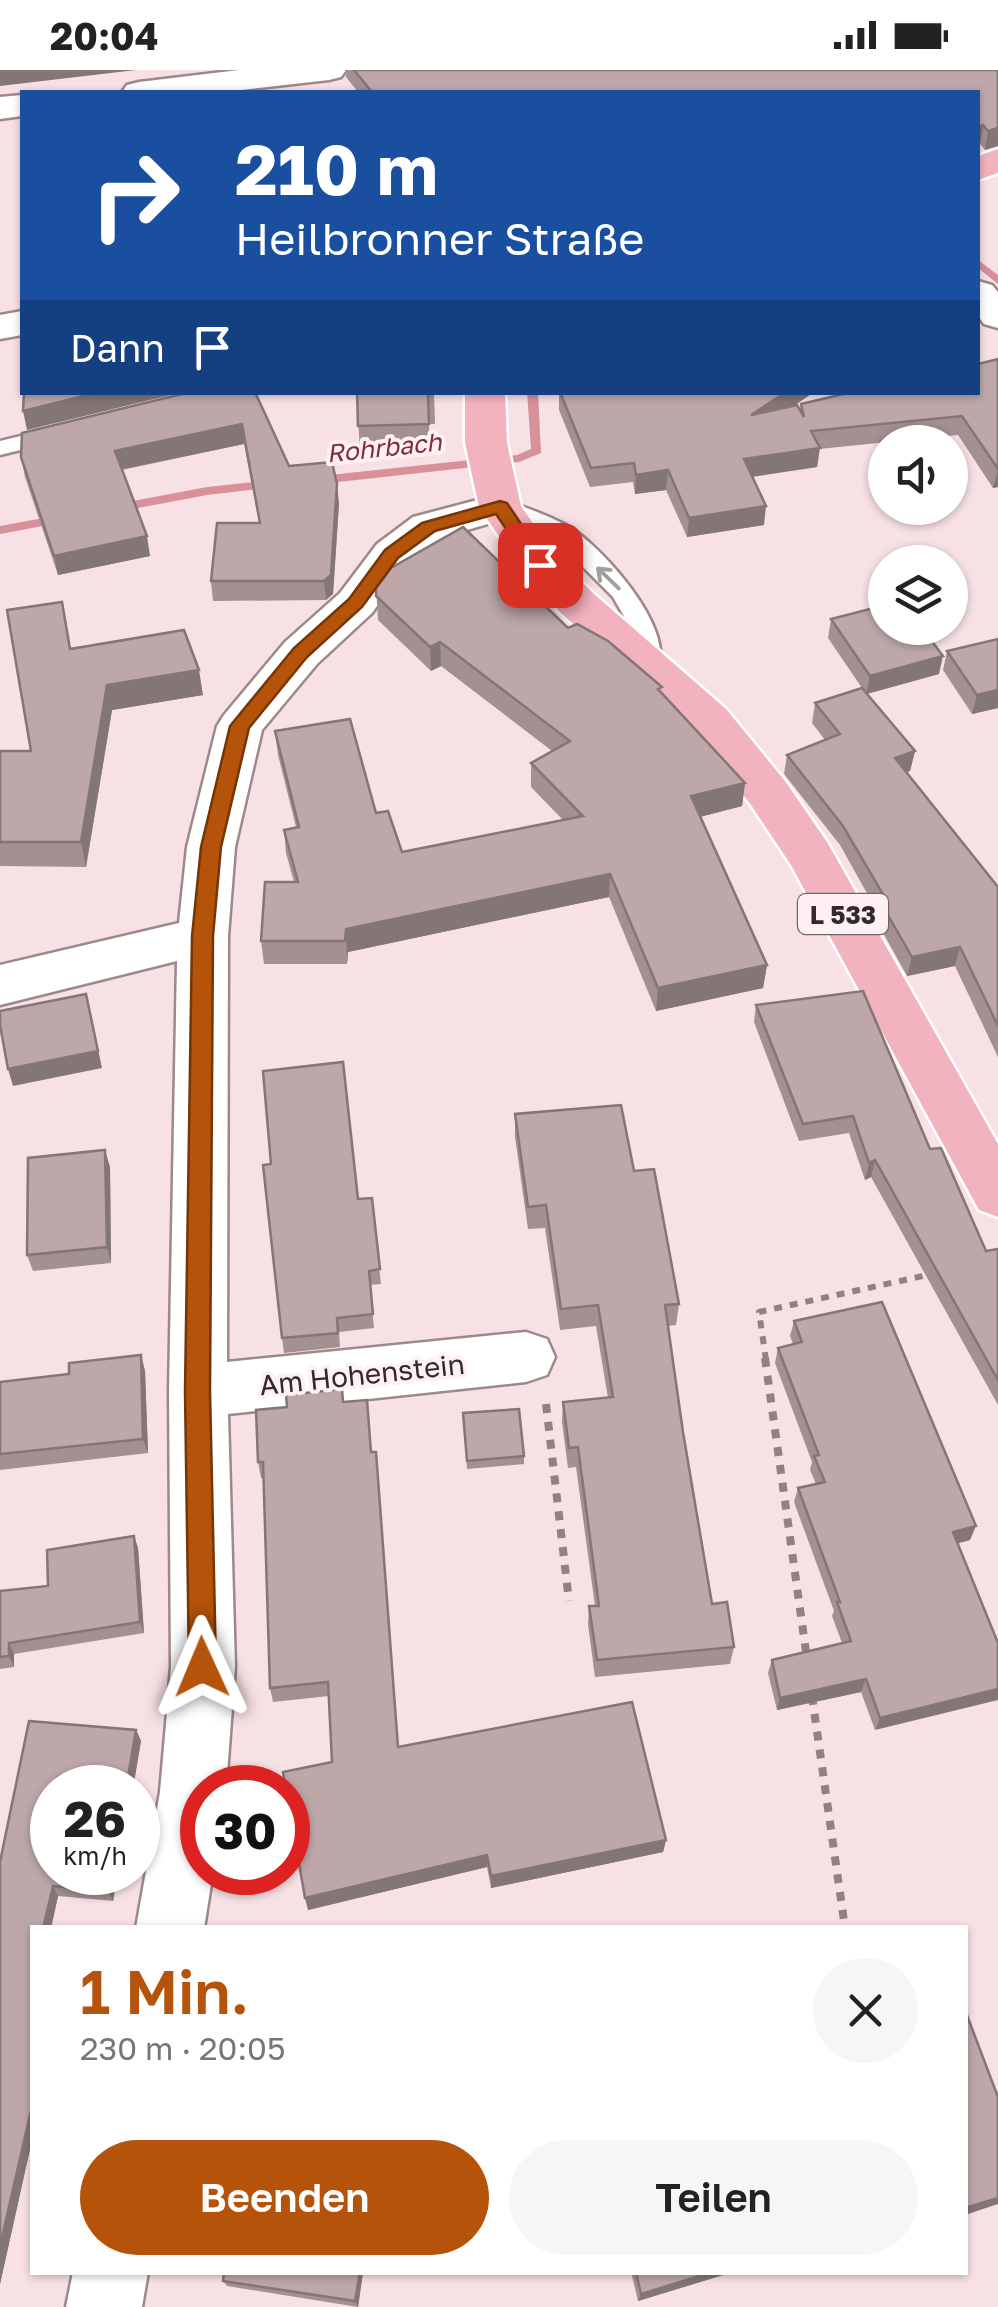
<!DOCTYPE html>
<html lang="de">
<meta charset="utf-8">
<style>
:root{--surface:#fff;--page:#f6f6f6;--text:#222;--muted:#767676;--accent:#b45309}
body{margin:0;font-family:"Golos Text",sans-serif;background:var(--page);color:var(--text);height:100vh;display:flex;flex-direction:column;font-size:38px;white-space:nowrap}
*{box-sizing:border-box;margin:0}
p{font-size:32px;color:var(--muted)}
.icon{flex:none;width:55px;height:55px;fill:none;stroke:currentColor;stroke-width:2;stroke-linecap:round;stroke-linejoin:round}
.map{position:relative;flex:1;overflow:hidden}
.drawer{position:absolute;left:30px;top:1855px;width:938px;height:350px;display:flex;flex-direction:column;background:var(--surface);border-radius:0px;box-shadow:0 2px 8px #0004}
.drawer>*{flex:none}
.hud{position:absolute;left:20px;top:20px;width:960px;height:305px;border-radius:0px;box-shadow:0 2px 8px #0004;background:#1a4fa0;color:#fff;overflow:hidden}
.tools{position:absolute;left:868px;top:355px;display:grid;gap:20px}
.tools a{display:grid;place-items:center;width:100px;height:100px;border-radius:50%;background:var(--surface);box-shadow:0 2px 8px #0004;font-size:50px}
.speed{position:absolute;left:30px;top:1695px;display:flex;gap:20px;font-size:50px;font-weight:700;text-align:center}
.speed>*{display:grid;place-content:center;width:130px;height:130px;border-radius:50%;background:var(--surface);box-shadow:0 2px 8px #0004;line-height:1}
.speed small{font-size:25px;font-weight:400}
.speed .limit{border:15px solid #d22;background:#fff;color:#111}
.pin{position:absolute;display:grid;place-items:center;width:85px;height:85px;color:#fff;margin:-42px;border-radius:20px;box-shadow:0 5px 15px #0006}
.me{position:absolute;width:110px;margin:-55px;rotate:359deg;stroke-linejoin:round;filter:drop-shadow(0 0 8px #0008)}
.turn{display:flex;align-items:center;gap:35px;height:210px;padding:0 50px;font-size:45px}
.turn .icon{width:130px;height:130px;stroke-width:2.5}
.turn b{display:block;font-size:70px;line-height:85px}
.then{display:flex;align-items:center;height:95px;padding:0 50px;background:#0003;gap:20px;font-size:38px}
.round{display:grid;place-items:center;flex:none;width:105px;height:105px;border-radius:52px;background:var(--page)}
.headline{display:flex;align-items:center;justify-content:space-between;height:170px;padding:0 50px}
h1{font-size:60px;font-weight:600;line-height:75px;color:var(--accent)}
.button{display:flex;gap:20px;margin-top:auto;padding:20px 50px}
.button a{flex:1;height:115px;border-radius:60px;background:var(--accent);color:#fff;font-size:40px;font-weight:600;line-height:115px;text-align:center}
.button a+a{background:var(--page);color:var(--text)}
.status{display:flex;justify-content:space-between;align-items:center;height:70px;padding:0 50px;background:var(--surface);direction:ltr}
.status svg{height:28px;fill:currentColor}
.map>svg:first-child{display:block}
</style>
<div class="status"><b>20:04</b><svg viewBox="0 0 49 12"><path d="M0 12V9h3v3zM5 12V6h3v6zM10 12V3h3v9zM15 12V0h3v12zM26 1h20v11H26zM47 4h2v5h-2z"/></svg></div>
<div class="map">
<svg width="998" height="2237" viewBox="0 0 998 2237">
<rect width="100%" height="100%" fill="#f8e1e4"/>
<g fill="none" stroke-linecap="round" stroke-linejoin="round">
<g fill="#d8909b" fill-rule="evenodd">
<polygon points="978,190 998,205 998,214 978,198"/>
<polygon points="527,322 538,322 541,383 519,392 320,414 314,410 320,406 517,385 531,379"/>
<polygon points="272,410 276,411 276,417 207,425 117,442 111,438 117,434 207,417"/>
<polygon points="60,445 66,449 64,452 0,464 0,456"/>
</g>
<defs>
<g id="lane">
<polygon points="62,356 70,358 73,363 70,368 0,385 0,371"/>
<path d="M500 430C522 435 546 445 566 455 599 473 677 559 657 599L648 601 636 593 633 562 613 527 553 467 492 442 488 437Z"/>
</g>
<g id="street">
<polygon points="239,0 346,0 341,7 329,10 224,22 122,22 127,15 139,12"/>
<polygon points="22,25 22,46 0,49 0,27"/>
<polygon points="978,211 992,215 998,222 998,258 984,254 978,246"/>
<polygon points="22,241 22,265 0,269 0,245"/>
<polygon points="500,424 515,428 521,437 515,446 443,467 407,494 372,543 317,594 262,660 235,777 228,866 227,1292 526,1262 547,1269 555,1287 547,1305 526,1312 228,1344 235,1597 226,1718 202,1718 202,1802 213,1802 204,1858 136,1858 160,1722 171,1597 169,1321 177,891 0,935 0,895 179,853 187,777 217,656 224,645 285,572 340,523 377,474 413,447"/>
<polygon points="73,2202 148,2202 142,2237 66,2237"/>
</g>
<g id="primary">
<polygon points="998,79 998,103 978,110 978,86"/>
<polygon points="465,322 505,322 507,373 521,436 555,485 594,524 726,639 785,711 827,772 998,1074 998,1147 979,1140 791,795 751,735 694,661 562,544 525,505 479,437 465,373"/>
</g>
</defs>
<use href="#lane" stroke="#9d888a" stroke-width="5"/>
<use href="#street" stroke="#9d888a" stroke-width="5"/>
<use href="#primary" stroke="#fff" stroke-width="5"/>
<polyline stroke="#908183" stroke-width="6" stroke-dasharray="8 8" stroke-linecap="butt" points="766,1290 759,1242 932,1204"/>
<g stroke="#908183" stroke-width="8" stroke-dasharray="9 9" stroke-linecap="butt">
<polyline points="765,1288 807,1589"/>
<polyline points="546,1334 569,1531"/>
<polyline points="812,1626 845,1858"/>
</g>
<use href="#lane" fill="#fff" fill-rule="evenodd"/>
<use href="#street" fill="#fff" fill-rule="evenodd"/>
<use href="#primary" fill="#f2b3be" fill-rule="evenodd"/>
</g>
<g fill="#a39091">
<polygon points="345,0 998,0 998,76 985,80 980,74 978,22 358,22 346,7"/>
<polygon points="998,289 998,417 993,418 958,365 819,379 817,397 752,407 764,455 687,467 666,420 635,424 633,412 590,417 559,340 559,322 814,322 794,336 800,341 801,334"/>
<polygon points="190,322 339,433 333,524 326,530 213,531 211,511 259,453 244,374 122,400 150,486 58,505 25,407 21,387"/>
<polygon points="357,322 434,322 435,354 429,354 430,384 360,386"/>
<polygon points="376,518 568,558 661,623 745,713 742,736 700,747 767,895 763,918 656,941 609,827 348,882 347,894 264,894 261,871 294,812 286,783 284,760 296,757 278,685 275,661 376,743 402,782 563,750 531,717 531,693 552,681 441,596 431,601 378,550"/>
<polygon points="831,549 939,604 867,624 915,681 910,701 906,702 998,817 998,987 955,896 907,906 877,852 878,843 840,775 784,704 787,685 825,670 812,653 815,633 862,618 828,568"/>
<polygon points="998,569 998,638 972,644 943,600 947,581"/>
<polygon points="71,578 203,625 112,640 86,797 0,796 0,681 31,681"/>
<polygon points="756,935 930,1079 986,1181 998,1179 998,1335 871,1107 865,1110 849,1063 799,1071 754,952"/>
<polygon points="515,1044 634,1101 679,1234 676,1255 668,1256 683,1362 712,1534 734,1577 730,1594 595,1607 588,1555 589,1536 595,1536 576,1397 568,1398 562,1352 563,1332 608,1328 596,1256 560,1260 545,1158 528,1159 515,1067"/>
<polygon points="110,1097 111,1193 33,1201 27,1185"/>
<polygon points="372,1128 381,1214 370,1215 374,1258 339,1262 340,1277 284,1283 282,1268 358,1129"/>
<polygon points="794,1251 970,1470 958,1473 875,1660 861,1622 777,1640 768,1603 772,1590 842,1573 832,1546 834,1541 794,1432 798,1418 816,1414 810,1400 812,1392 775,1293 778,1278 793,1274 790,1266"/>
<polygon points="141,1285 145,1301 148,1383 0,1400 0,1312 69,1304"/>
<polygon points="344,1332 398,1677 666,1770 663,1782 491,1818 487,1797 308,1840 332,1692 329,1626 273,1632 270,1618 263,1408 261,1408 258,1392"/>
<polygon points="463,1343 524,1386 524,1394 467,1399"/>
<polygon points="134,1466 138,1478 144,1563 14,1584 14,1597 0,1599 0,1521 48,1516"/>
<polygon points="29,1651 136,1660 141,1671 133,1718 52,1718 52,1802 118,1802 113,1831 58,1826 51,1858 32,1858 32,2070 0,2214 0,1792"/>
<polygon points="363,2202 358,2237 227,2216 223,2211"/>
<polygon points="631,2202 733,2202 638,2231"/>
</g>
<g fill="#847576">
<polygon points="0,0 136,0 0,16"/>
<polygon points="983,55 980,74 978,75 978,57"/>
<polygon points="998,58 998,76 985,80 988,61"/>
<polygon points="100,322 183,322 27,360 23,341"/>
<polygon points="786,322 814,322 749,365 751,345"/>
<polygon points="242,354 244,374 118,400 115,381"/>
<polygon points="820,378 817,397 741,408 744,389"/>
<polygon points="998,399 998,417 993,418"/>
<polygon points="668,400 666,420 635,424 636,405"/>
<polygon points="337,414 339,433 333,524 326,530 324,511"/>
<polygon points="766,436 764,455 687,467 689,448"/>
<polygon points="147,466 150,486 58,505 54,486"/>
<polygon points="440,572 441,596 431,601 430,577"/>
<polygon points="943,586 939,604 866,624 870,606"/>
<polygon points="199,600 203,625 112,640 86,797 81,772 107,615"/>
<polygon points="998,620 998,638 972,644 977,625"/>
<polygon points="915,681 910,701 891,708 895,688"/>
<polygon points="745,713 742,736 688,750 691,726"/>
<polygon points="610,804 609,827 348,882 347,894 346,859"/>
<polygon points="960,877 955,896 907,906 912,887"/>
<polygon points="767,895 763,918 656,941 658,918"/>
<polygon points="90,941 102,998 13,1016 8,999"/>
<polygon points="105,1080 110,1097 111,1193 107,1177"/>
<polygon points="875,1090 871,1107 865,1110 869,1093"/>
<polygon points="141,1285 145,1301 148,1383 143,1369"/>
<polygon points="976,1456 970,1470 948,1476 953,1462"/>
<polygon points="134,1466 138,1478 144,1563 140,1552"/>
<polygon points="9,1573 14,1584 14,1597 9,1586"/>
<polygon points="866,1609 861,1622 777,1640 780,1628"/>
<polygon points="998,1619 998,1630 875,1660 880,1648"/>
<polygon points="136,1660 141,1671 133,1718 126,1718"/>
<polygon points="666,1770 663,1782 491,1818 491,1806"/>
<polygon points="487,1785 487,1797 308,1840 305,1828"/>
<polygon points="111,1802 118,1802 113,1831 108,1821"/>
<polygon points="53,1816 58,1826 51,1858 43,1858"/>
<polygon points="32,2036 32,2070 0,2214 0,2176"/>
<polygon points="998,2128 998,2134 965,2145 965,2138"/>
<polygon points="360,2202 363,2202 358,2237 355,2231"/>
<polygon points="712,2202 733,2202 638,2231 641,2224"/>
</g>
<g fill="#bda7a9" stroke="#847576" stroke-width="2.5">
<polygon points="354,0 998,0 998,58 988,61 983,55 978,57 978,22 372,22"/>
<polygon points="998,289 998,399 962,346 811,361 820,378 744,389 766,436 689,448 668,400 636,405 634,393 591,398 560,322 786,322 751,345 797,335 804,347 801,334 852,322 978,322 978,294"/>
<polygon points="24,322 100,322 23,341"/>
<polygon points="190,322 255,322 289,396 332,392 337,414 331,505 324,511 211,511 217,453 260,453 242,354 115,381 147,466 54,486 21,387 22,363"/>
<polygon points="357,322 434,322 428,324 429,354 358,356"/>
<polygon points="463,457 568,558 577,554 608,571 662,617 658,619 745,713 691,726 767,895 658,918 610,804 346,859 345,871 261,871 265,812 298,812 284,760 299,757 275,661 350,649 376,743 388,741 402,782 583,746 531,693 570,671 440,572 430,577 376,526 376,518 391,498"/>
<polygon points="62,532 70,579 184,560 199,600 107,615 81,772 0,772 0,681 31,681 7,540"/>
<polygon points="885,535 885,558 922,558 943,586 870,606 831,549"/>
<polygon points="998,569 998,620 977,625 947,581"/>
<polygon points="862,618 915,681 895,688 998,817 998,956 960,877 912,887 881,833 887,831 843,756 787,685 840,664 815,633"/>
<polygon points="863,921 930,1079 941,1078 986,1181 998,1179 998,1310 875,1090 869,1093 853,1046 803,1054 756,935"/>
<polygon points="86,924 98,981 8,999 0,955 0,941"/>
<polygon points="343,992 358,1129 372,1128 380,1199 369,1201 373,1244 337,1248 338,1263 282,1268 263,1095 271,1094 263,1001"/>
<polygon points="621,1035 634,1101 654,1099 679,1234 665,1235 683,1362 712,1534 727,1532 734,1577 597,1590 589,1536 599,1536 578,1377 569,1378 563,1332 613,1327 598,1235 561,1239 546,1135 528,1137 515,1044"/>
<polygon points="105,1080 107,1177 27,1185 28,1088"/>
<polygon points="882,1232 976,1456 953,1462 998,1573 998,1619 880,1648 866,1609 780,1628 772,1590 851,1571 837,1532 840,1532 798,1418 825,1412 814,1386 819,1385 778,1278 802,1272 794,1251"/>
<polygon points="141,1285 143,1369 0,1384 0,1312 69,1304 69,1293"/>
<polygon points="342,1319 343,1332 367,1330 371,1382 376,1382 398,1677 632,1632 666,1770 491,1806 487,1785 305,1828 288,1730 288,1718 285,1718 283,1702 332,1692 328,1612 270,1618 263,1392 258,1392 256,1340 287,1337 286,1325"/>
<polygon points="519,1339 524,1386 467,1391 463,1343"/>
<polygon points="134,1466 140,1552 9,1573 9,1586 0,1587 0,1521 48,1516 47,1480"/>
<polygon points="29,1651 136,1660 126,1718 52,1718 52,1802 111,1802 108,1821 53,1816 43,1858 32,1858 32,2036 0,2176 0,1792"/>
<polygon points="965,1940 998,2027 998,2128 965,2138"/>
<polygon points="224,2202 360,2202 355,2231 223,2211"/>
<polygon points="636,2202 712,2202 641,2224"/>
</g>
<defs><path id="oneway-shaft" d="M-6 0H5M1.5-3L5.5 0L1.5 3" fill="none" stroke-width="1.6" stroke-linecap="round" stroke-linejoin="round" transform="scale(2.5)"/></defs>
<use stroke="#a29f9f" href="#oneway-shaft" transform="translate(608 508) rotate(-136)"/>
<polygon fill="#b45309" stroke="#753606" stroke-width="2.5" points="500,431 507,433 546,491 546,499 533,499 496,444 435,461 398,488 362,537 307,587 249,658 221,777 213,866 210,1321 216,1597 212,1606 202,1609 193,1606 189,1597 185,1321 192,866 201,777 230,656 294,578 349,529 385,480 422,453"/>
<g text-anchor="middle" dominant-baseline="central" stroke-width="8" stroke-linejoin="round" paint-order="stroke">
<g font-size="25" font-style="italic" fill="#802a3e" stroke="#fff1f3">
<text transform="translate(384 377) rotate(-6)">Rohrbach</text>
</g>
<rect fill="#fff1f3" stroke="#6f6566" stroke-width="2.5" x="798" y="824" width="90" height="40" rx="8"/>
<g font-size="25" font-weight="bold" fill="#31292a">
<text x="843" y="844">L 533</text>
</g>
<g font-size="28" fill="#31292a" stroke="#fff1f3">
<text transform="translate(362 1304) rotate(-6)">Am Hohenstein</text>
</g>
</g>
</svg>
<div class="tools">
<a><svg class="icon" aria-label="sound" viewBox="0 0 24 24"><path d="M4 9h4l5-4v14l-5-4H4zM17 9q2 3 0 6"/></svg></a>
<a><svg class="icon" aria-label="layers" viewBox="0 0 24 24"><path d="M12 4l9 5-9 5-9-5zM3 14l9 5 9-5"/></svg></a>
</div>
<div class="speed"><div>26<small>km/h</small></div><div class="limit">30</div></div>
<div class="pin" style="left:540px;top:495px;background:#d93025"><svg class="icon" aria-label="arrive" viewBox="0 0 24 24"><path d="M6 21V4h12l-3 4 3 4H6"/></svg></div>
<svg class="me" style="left:202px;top:1597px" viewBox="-20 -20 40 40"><path d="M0-17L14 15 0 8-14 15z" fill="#b45309" stroke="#fff" stroke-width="4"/></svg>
<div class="hud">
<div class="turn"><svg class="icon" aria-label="right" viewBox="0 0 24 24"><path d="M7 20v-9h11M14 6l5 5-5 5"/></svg><div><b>210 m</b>Heilbronner Straße</div></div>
<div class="then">Dann<svg class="icon" aria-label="arrive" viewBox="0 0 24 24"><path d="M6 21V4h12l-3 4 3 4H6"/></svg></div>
</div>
<section class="drawer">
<div class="headline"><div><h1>1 Min.</h1><p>230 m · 20:05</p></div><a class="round"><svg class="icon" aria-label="close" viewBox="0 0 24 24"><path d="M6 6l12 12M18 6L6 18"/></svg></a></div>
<div class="button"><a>Beenden</a><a>Teilen</a></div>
</section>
</div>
